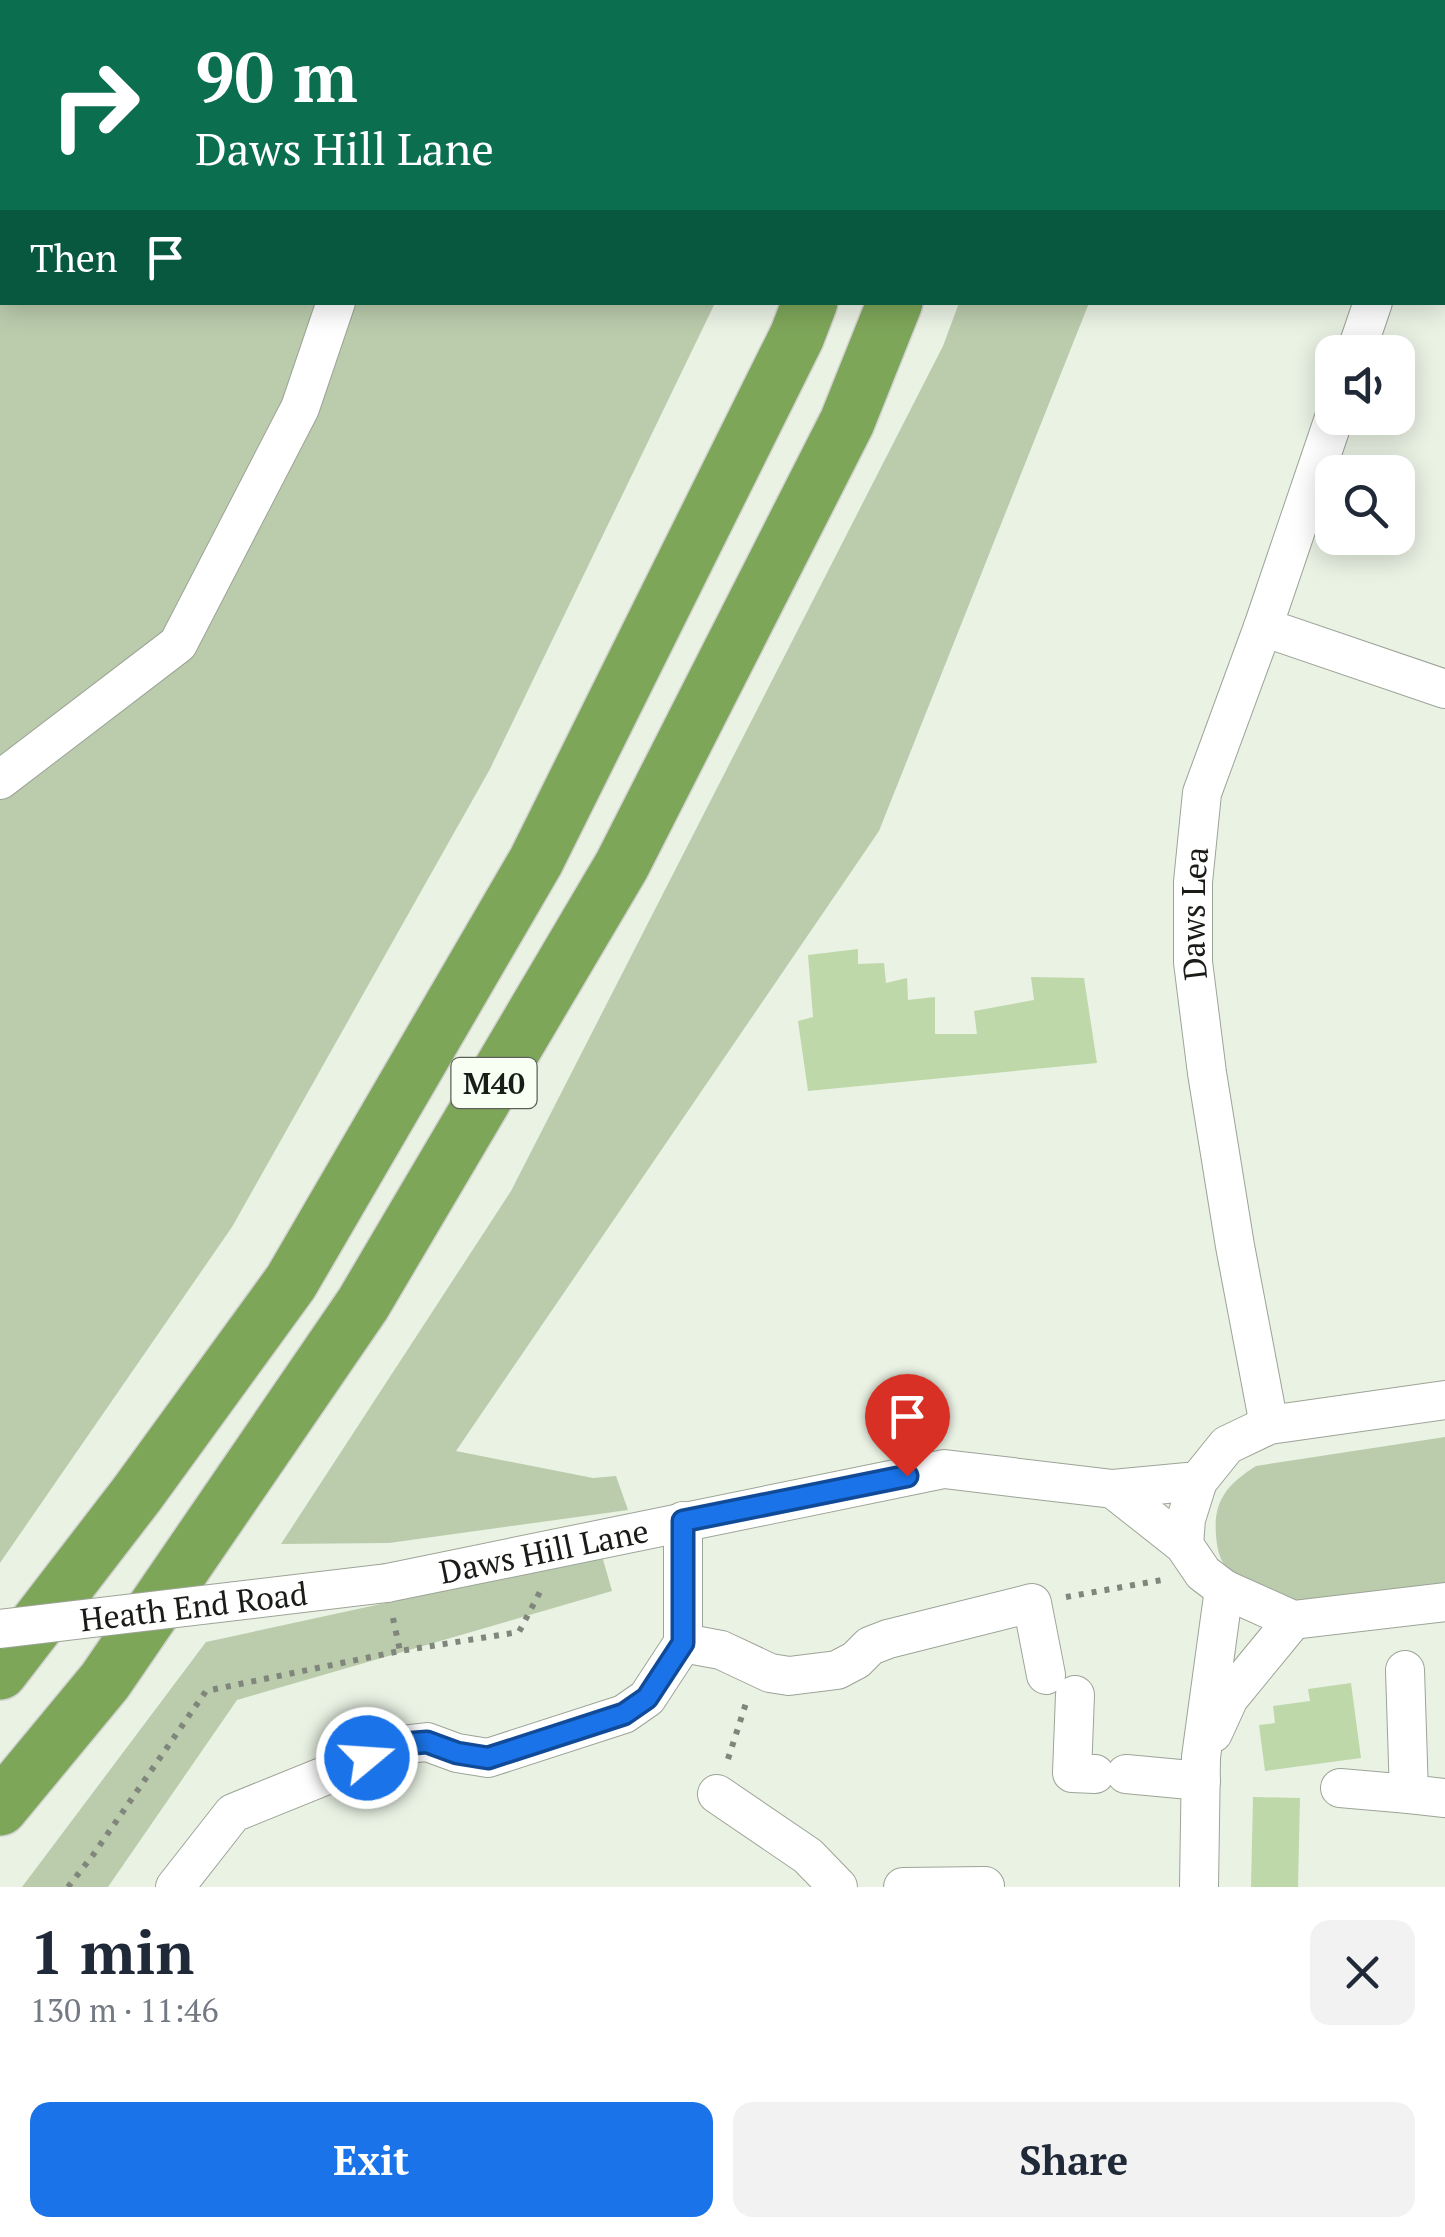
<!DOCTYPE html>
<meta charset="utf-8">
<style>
:root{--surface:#fff;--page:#f2f2f3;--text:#1f2937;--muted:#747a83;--accent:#1a73e8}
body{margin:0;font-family:"PT Serif",serif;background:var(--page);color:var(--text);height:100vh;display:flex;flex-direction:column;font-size:38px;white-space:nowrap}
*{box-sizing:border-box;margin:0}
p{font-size:32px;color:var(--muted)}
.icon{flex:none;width:55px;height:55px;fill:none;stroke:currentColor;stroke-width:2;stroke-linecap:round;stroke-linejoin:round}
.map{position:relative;height:1887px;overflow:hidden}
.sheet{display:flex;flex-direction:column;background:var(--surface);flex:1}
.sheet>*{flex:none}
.guide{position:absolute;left:0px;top:0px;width:1445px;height:305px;box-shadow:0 5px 25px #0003;background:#0b6e4f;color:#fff;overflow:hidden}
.controls{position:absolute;left:1315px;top:335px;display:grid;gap:20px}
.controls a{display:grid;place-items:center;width:100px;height:100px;border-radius:20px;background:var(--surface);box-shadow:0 5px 25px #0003;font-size:50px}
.pin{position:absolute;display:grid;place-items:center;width:85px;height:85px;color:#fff;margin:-102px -42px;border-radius:50% 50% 50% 0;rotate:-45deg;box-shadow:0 0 10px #0007}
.pin .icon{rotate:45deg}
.me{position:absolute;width:110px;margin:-55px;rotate:72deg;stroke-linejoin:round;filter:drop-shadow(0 0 8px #0008)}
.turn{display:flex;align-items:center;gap:35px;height:210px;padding:0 30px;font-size:45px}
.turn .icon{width:130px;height:130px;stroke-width:2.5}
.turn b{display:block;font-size:70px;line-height:85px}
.then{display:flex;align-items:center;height:95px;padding:0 30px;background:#0003;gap:20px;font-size:38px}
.round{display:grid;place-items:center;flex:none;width:105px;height:105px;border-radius:20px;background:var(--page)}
.head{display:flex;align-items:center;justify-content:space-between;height:170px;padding:0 30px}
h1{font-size:60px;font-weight:700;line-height:75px}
.action{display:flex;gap:20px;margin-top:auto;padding:20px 30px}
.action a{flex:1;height:115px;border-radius:20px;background:var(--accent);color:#fff;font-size:40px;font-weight:700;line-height:115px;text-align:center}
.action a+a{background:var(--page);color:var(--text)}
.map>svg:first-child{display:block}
</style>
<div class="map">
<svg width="1445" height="1887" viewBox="0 0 1445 1887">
<rect width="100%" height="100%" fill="#eaf2e4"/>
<g fill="#bbccad">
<polygon points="0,0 839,0 838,2 2,2 2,302 715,303 490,769 232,1227 0,1563"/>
<polygon points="959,303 1089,303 879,831 456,1451 593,1478 616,1476 628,1510 389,1543 281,1544 511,1191 943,346"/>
<path d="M1445 1437V1588C1399 1594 1318 1613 1274 1601 1265 1598 1256 1590 1248 1585 1226 1570 1218 1563 1216 1535 1213 1500 1228 1484 1256 1466Z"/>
<polygon points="602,1556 612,1591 237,1700 108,1887 22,1887 206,1642"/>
</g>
<g fill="#bed8aa">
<polygon points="858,949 858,964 884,963 886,983 907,978 908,1000 935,997 935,1034 977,1034 974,1011 1034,1000 1031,977 1084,978 1097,1063 808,1091 798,1021 813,1017 808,955"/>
<polygon points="1351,1683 1361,1758 1265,1771 1259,1725 1275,1723 1273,1706 1310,1701 1308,1689"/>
<polygon points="1253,1797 1300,1798 1298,1887 1251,1887"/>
</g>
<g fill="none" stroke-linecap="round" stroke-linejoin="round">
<defs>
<g id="minor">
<polyline points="434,2 435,0"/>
<polyline points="1442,97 1445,90"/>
<polyline points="1356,352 1373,302"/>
<polyline points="1263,627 1445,689"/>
<polyline points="0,780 178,644 300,408 336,302"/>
<path id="s1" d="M1269 1425 1235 1246 1207 1073 1193 962V882L1202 793 1263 627 1334 418"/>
<polyline points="1113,1489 1184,1545 1203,1573 1224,1589 1293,1620 1445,1602"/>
<polyline points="1184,1545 1186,1519 1198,1481 1227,1445 1269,1425 1445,1400"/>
<path id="s2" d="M387 1583 944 1469 1113 1489 1198 1481"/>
<polyline points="683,1643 721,1650 770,1673 789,1676 837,1670 856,1660 870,1646 888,1639 1032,1603 1046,1675"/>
<polyline points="1405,1670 1409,1794 1445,1798"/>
<polyline points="1075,1695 1072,1773 1095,1774"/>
<polyline points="1213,1733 1229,1698 1293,1620"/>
<polyline points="1126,1774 1201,1781"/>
<polyline points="1340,1788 1409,1794"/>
<polyline points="717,1794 808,1856 838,1887"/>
<polyline points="175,1887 233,1813 401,1745 427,1742 457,1753 488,1758 624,1714 647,1698 683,1643 683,1521"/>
<polyline points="903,1887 985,1886"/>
<polyline points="1199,1887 1201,1757 1224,1589"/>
</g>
<g id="highway">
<polyline points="931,2 932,0"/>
<polyline points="1017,2 1018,0"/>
<polyline points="0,1672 137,1494 291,1282 536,861 797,336 810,302"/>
<polyline points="0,1808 105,1681 363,1304 622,865 847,422 895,302"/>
</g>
</defs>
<use href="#minor" stroke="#9ca497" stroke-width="40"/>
<use href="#highway" stroke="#d1d2d1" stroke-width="58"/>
<g stroke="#81867d" stroke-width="6" stroke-dasharray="5 8" stroke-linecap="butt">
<polyline points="1066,1597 1162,1580"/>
<polyline points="393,1618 400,1651"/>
<polyline points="728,1759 747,1700"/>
<polyline points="68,1887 93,1855 206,1691 400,1651 519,1632 542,1588"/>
</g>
<use href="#minor" stroke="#fff" stroke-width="38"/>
<use href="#highway" stroke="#7ea659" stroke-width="55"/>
<defs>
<g id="minor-bridge">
<path id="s3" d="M0 1629 387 1583"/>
</g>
</defs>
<use href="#minor-bridge" stroke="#9ca497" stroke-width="40" stroke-linecap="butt"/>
<use href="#minor-bridge" stroke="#fff" stroke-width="38"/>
</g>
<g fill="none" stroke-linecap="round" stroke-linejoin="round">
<defs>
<polyline id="route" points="367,1758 401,1744 427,1742 457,1753 488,1758 624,1714 647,1698 683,1643 683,1521 907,1476"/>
</defs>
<use href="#route" stroke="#114b97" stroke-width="25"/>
<use href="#route" stroke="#1a73e8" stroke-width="18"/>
</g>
<g text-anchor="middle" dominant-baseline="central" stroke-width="10" stroke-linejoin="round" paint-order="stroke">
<rect fill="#f8fff3" stroke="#5c6059" stroke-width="2.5" x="451.5" y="1058" width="85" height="50" rx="8"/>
<g font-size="30" font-weight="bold" fill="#191c17">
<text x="494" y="1083">M40</text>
</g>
<g font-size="32" fill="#191c17" stroke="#f8fff3">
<text stroke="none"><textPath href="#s1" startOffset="518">Daws Lea</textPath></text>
<text stroke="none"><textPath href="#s2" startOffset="160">Daws Hill Lane</textPath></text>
<text stroke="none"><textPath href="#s3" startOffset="195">Heath End Road</textPath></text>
</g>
</g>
</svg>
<div class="controls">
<a><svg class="icon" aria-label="sound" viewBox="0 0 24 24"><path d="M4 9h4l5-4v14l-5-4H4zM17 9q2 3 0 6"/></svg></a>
<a><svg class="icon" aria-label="search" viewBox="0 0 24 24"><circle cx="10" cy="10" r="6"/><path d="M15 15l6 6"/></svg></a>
</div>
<div class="pin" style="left:907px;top:1476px;background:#d93025"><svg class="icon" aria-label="arrive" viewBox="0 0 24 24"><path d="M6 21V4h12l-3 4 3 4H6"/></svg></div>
<svg class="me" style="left:367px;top:1758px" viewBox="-20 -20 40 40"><circle r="17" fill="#1a73e8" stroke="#fff" stroke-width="3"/><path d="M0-11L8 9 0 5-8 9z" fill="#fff"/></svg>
<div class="guide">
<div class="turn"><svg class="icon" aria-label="right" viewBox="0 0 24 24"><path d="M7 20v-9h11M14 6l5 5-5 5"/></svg><div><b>90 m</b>Daws Hill Lane</div></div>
<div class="then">Then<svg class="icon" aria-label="arrive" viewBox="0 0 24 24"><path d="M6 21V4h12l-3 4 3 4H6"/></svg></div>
</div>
</div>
<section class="sheet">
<div class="head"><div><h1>1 min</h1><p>130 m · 11:46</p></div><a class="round"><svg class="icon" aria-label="close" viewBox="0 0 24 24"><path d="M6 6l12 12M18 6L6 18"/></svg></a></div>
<div class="action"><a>Exit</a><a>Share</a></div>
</section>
